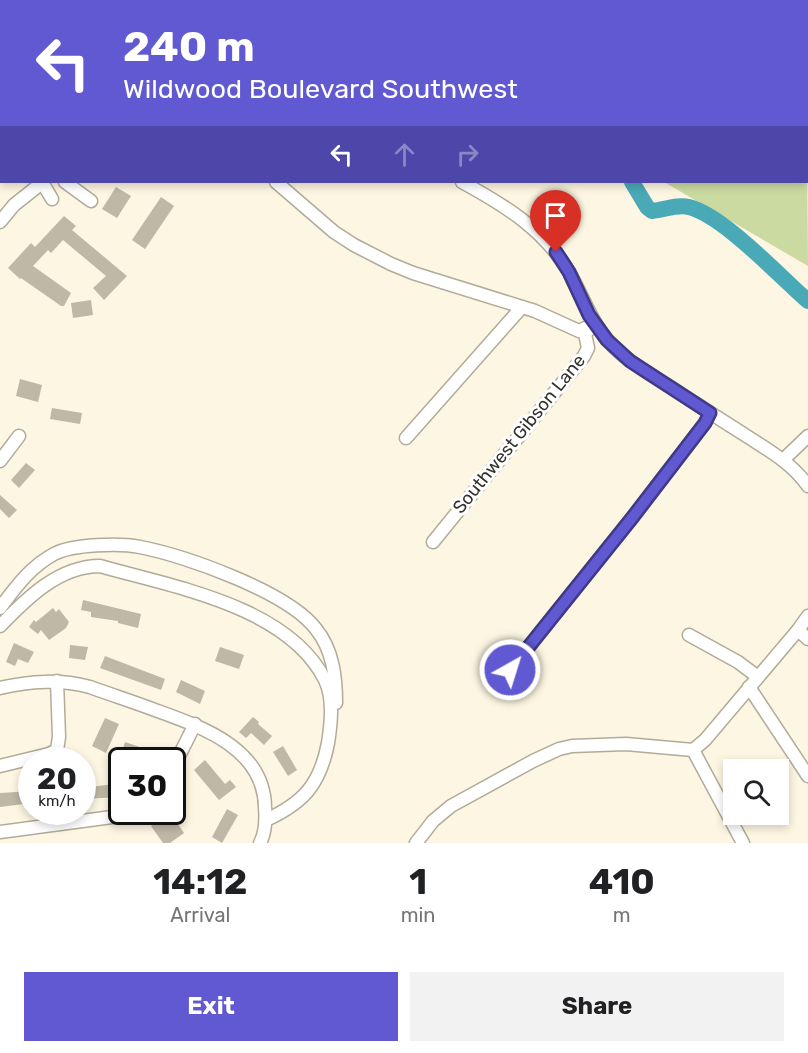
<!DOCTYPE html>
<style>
:root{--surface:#fff;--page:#f2f2f2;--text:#202124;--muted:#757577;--accent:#6059d2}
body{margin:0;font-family:Rubik,sans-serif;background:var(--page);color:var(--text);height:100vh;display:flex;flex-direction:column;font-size:22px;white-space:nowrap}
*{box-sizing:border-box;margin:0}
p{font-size:20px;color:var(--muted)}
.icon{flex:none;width:33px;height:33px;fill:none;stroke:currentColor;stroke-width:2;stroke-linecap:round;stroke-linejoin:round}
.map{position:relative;height:843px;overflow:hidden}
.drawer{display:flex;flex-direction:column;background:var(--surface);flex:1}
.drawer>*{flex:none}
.guide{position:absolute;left:0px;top:0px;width:808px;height:183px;box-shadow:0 3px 9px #0003;background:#6059d2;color:#fff;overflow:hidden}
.controls{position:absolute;left:723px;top:759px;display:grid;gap:12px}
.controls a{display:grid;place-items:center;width:66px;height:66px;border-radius:0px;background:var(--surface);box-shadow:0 3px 9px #0003;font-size:30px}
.speed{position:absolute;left:18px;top:747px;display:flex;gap:12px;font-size:30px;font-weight:700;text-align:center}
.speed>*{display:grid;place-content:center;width:78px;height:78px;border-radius:50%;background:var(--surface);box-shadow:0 3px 9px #0003;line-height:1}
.speed small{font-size:15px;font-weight:400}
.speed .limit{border:3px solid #111;border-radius:9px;background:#fff;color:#111}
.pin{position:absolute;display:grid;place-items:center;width:51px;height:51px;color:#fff;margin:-62px -26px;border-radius:50% 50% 50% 0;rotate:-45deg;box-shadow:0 0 6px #0007}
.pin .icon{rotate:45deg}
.me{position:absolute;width:66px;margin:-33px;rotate:39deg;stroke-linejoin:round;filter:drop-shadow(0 0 4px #0008)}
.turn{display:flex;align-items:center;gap:21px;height:126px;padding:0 24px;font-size:27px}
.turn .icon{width:78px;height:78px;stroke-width:2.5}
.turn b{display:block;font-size:42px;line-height:51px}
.lanes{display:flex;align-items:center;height:57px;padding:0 24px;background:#0003;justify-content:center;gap:30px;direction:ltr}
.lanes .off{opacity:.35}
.eta{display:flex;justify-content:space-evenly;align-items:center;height:102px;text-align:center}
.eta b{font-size:36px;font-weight:700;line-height:42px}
.button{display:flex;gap:12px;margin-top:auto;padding:12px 24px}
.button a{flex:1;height:69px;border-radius:0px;background:var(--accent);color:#fff;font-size:24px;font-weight:700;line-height:69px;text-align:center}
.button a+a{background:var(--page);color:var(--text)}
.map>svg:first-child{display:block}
</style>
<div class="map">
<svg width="808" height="843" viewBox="0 0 808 843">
<rect width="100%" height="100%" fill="#fdf6e2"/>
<polygon fill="#cbdaa1" points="807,147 808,266 664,182 807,182"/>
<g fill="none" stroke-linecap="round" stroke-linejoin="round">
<g stroke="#4aa9b7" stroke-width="16">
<polyline points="154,2 154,0"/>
<path d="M632 182 647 207 652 211C665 210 676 204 689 207 724 216 779 276 808 301"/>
</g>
</g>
<g fill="#bfb8a6">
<polygon points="116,187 131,196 117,218 102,209"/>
<polygon points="161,197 174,206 145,249 132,240"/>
<polygon points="64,216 76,226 72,230 127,276 104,300 93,288 106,276 63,240 51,253 48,250 33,266 71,293 64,306 61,306 21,278 20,279 8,268 31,243 35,247"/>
<polygon points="91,300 93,315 73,318 71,303"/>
<polygon points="20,379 42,385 38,402 16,396"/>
<polygon points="52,408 82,413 80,424 50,419"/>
<polygon points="26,463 35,470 19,488 11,480"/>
<polygon points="0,495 17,510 9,518 0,509"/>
<polygon points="83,600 141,614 138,628 118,623 118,621 91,617 91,612 81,610"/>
<polygon points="53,608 56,612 59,609 69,622 66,628 49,640 41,630 38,634 29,627 34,620 36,622"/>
<polygon points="14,643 34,652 28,663 18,659 15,666 6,662"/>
<polygon points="70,645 88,647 85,660 69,658"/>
<polygon points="220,647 244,655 239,669 215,661"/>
<polygon points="105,656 165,679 161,690 100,668"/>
<polygon points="181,680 205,691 200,704 176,692"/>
<polygon points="253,717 259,722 258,724 272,736 264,745 251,733 246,738 239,732"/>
<polygon points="105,718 119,724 106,753 92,746"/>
<polygon points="125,742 154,752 151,760 136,760 121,755"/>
<polygon points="283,746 297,770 288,776 273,752"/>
<polygon points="205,760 225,784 230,780 236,787 219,800 194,770"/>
<polygon points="122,783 122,797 82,799 82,788"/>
<polygon points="32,791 32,803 0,807 0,793"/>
<polygon points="227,809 238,815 222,843 212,837"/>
<polygon points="174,818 184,833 170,843 163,843 151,826 161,819 165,824"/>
</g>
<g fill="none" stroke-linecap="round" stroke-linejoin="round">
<defs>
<g id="minor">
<polyline points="11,2 11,0"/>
<polyline points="124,2 125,0"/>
<polyline points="206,2 209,0"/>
<polyline points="0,6 2,6"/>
<polyline points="42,182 52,199"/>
<polyline points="65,182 91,201"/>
<polyline points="276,182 334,232 354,245 391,264 413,273 535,311 579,331 594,324"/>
<path d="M462 182C504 205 544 229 569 272 586 301 592 328 619 352 635 366 654 377 672 388 696 404 720 419 745 435 768 450 792 463 808 486"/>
<polyline points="0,222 14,205 43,182"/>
<polyline points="406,438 522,307"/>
<polyline points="783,460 808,436"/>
<polyline points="0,461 19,436"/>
<polyline points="433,542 584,356 588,348 585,334 593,325"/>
<path d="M0 608C16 587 30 567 54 554 73 544 120 543 140 547 186 556 288 592 316 629 333 650 336 677 336 703"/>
<path d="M0 626C27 598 59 566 100 566 173 587 288 606 325 680 334 699 331 724 328 743 320 785 303 803 266 820"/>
<polyline points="798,630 808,639"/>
<polyline points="689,635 738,662 758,677"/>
<polyline points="510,670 632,518 705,423 710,413"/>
<polyline points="749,687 808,776"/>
<path d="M0 688C31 681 59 679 90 687 112 695 134 702 155 710 202 727 264 748 265 807 266 819 266 832 260 843"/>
<polyline points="693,750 705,740 798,630 808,616"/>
<polyline points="693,750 743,843"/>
<polyline points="0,766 49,754 57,750 59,737 57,681"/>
<polyline points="172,770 195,724"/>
<polyline points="0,832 112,817 129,812"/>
<polyline points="416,843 433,821 451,806 533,761 559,749 572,746 626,744 693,750"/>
</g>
<g id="major">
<polyline points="514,0 517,2"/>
<polyline points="807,129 808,129"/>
</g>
</defs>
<use href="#minor" stroke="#b1ab99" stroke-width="15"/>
<use href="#major" stroke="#b1ab99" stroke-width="20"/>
<use href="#minor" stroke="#fff" stroke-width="12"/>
<use href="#major" stroke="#fff" stroke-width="16"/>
</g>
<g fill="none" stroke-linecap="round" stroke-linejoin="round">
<defs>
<polyline id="route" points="510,670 632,518 705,423 710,413 630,361 607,340 589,315 569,272 556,252"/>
</defs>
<use href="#route" stroke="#3e3a88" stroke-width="15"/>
<use href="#route" stroke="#6059d2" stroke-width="10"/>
</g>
<g text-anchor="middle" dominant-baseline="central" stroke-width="6" stroke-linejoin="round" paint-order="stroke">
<g font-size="18" fill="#35322b" stroke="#fff">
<text transform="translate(519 434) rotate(-51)">Southwest Gibson Lane</text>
</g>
</g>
</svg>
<div class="controls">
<a><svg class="icon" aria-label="search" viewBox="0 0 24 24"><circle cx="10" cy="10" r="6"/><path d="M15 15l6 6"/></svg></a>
</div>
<div class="speed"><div>20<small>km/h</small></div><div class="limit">30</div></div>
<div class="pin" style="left:556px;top:252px;background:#d93025"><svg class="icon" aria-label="arrive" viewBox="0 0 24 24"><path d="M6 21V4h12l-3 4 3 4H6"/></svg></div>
<svg class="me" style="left:510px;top:670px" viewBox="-20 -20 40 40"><circle r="17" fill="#6059d2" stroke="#fff" stroke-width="3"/><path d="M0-11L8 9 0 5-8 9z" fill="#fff"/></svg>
<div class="guide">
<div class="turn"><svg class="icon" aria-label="left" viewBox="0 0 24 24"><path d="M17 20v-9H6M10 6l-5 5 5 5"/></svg><div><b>240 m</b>Wildwood Boulevard Southwest</div></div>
<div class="lanes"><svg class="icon" aria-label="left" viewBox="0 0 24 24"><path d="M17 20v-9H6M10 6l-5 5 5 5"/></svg><svg class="icon off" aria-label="ahead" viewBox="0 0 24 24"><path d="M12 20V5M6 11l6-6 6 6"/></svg><svg class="icon off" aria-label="right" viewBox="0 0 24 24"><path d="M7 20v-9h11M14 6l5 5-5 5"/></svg></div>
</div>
</div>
<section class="drawer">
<div class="eta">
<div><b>14:12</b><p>Arrival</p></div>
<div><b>1</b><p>min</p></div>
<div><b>410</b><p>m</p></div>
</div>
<div class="button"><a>Exit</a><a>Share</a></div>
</section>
